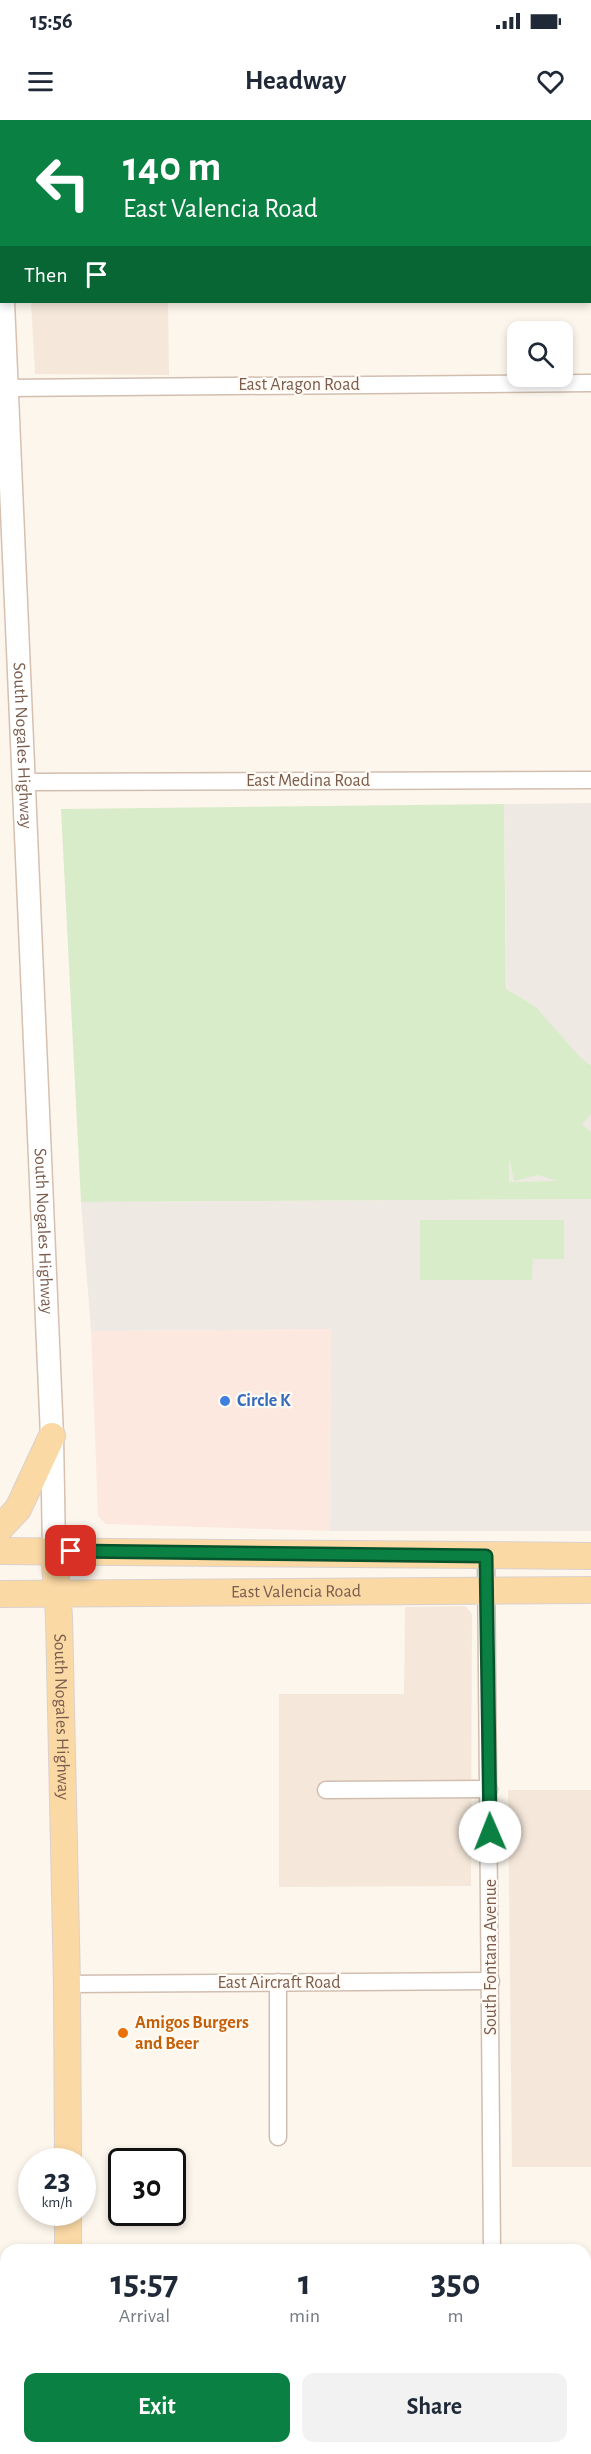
<!DOCTYPE html>
<style>
:root{--surface:#fff;--page:#f2f2f3;--text:#1f2937;--muted:#747a83;--accent:#0b8043}
body{margin:0;font-family:"Alegreya Sans",sans-serif;background:var(--page);color:var(--text);height:100vh;display:flex;flex-direction:column;font-size:22px;white-space:nowrap}
*{box-sizing:border-box;margin:0}
p{font-size:20px;color:var(--muted)}
.icon{flex:none;width:33px;height:33px;fill:none;stroke:currentColor;stroke-width:2;stroke-linecap:round;stroke-linejoin:round}
.map{position:relative;flex:1;overflow:hidden}
.drawer{position:absolute;left:0px;top:2124px;width:591px;height:210px;display:flex;flex-direction:column;background:var(--surface);border-radius:18px 18px 0 0;box-shadow:0 3px 9px #0003}
.drawer>*{flex:none}
.top-card{position:absolute;left:0px;top:0px;width:591px;height:183px;box-shadow:0 3px 9px #0003;background:#0b8043;color:#fff;overflow:hidden}
.tools{position:absolute;left:507px;top:201px;display:grid;gap:12px}
.tools a{display:grid;place-items:center;width:66px;height:66px;border-radius:12px;background:var(--surface);box-shadow:0 3px 9px #0003;font-size:30px}
.speed{position:absolute;left:18px;top:2028px;display:flex;gap:12px;font-size:30px;font-weight:700;text-align:center}
.speed>*{display:grid;place-content:center;width:78px;height:78px;border-radius:50%;background:var(--surface);box-shadow:0 3px 9px #0003;line-height:1}
.speed small{font-size:15px;font-weight:400}
.speed .limit{border:3px solid #111;border-radius:9px;background:#fff;color:#111}
.pin{position:absolute;display:grid;place-items:center;width:51px;height:51px;color:#fff;margin:-26px;border-radius:12px;box-shadow:0 3px 9px #0006}
.me{position:absolute;width:66px;margin:-33px;rotate:359deg;stroke-linejoin:round;filter:drop-shadow(0 0 4px #0008)}
.turn{display:flex;align-items:center;gap:21px;height:126px;padding:0 24px;font-size:27px}
.turn .icon{width:78px;height:78px;stroke-width:2.5}
.turn b{display:block;font-size:42px;line-height:51px}
.then{display:flex;align-items:center;height:57px;padding:0 24px;background:#0003;gap:12px;font-size:22px}
.eta{display:flex;justify-content:space-evenly;align-items:center;height:102px;text-align:center}
.eta b{font-size:36px;font-weight:600;line-height:42px}
.cta{display:flex;gap:12px;margin-top:auto;padding:12px 24px}
.cta a{flex:1;height:69px;border-radius:12px;background:var(--accent);color:#fff;font-size:24px;font-weight:600;line-height:69px;text-align:center}
.cta a+a{background:var(--page);color:var(--text)}
.status{display:flex;justify-content:space-between;align-items:center;height:42px;padding:0 30px;background:var(--surface);direction:ltr}
.status svg{height:16px;fill:currentColor}
header{display:flex;justify-content:space-between;align-items:center;height:78px;padding:0 24px;background:var(--surface);font-size:27px;font-weight:600}
.map>svg:first-child{display:block}
</style>
<div class="status"><b>15:56</b><svg viewBox="0 0 49 12"><path d="M0 12V9h3v3zM5 12V6h3v6zM10 12V3h3v9zM15 12V0h3v12zM26 1h20v11H26zM47 4h2v5h-2z"/></svg></div>
<header><svg class="icon" aria-label="menu" viewBox="0 0 24 24"><path d="M4 6h16M4 12h16M4 18h16"/></svg>Headway<svg class="icon" aria-label="heart" viewBox="0 0 24 24"><path d="M12 20l-8-8c-3-5 5-10 8-4 3-6 11-1 8 4z"/></svg></header>
<div class="map">
<svg width="591" height="2334" viewBox="0 0 591 2334">
<rect width="100%" height="100%" fill="#fdf6ec"/>
<g fill="#f5e8da">
<polygon points="31,182 168,182 169,255 35,254"/>
<polygon points="465,1486 472,1494 471,1766 279,1767 279,1574 404,1574 405,1487"/>
<polygon points="508,1670 591,1670 591,2047 512,2047"/>
<polygon points="585,2276 591,2276 591,2334 514,2334 514,2328 585,2328"/>
</g>
<polygon fill="#fde8e0" points="331,1209 330,1411 106,1404 98,1396 91,1211"/>
<g fill="#efe9e4">
<polygon points="591,683 591,1061 509,1062 504,684"/>
<polygon points="591,1079 591,1411 330,1411 331,1209 91,1211 81,1082"/>
</g>
<g fill="#d8ecc9" fill-rule="evenodd">
<path d="M504 684 506 869 536 887 580 937 591 946V994L582 1004 591 1012V1079L81 1082 61 689ZM509 1036 514 1061 538 1055 557 1061 509 1062Z"/>
<polygon points="420,1100 564,1100 564,1139 533,1139 532,1160 420,1160"/>
</g>
<g fill="none" stroke-linecap="round" stroke-linejoin="round">
<defs>
<g id="minor">
<polyline points="7,268 591,263"/>
<polyline points="25,662 591,660"/>
<polyline points="486,1436 492,2130"/>
<polyline points="326,1670 489,1669"/>
<polyline points="278,1862 278,2017"/>
<polyline points="67,1864 491,1861"/>
<polyline points="585,2253 591,2253"/>
<polyline points="493,2328 493,2334"/>
</g>
<g id="secondary">
<polyline points="0,112 2,148"/>
<path id="s1" d="M3 182 52 1316 54 1431"/>
</g>
<g id="primary">
<polyline points="0,1408 18,1389 52,1316"/>
<polyline points="0,1431 591,1436"/>
<path id="s2" d="M54 1431 59 1497 67 1864 68 2042"/>
<path id="s3" d="M0 1474 591 1470"/>
<polyline points="68,2130 68,2092"/>
<polyline points="70,2328 70,2334"/>
</g>
</defs>
<use href="#minor" stroke="#d1beb0" stroke-width="19"/>
<use href="#secondary" stroke="#d6c0b0" stroke-width="25"/>
<use href="#primary" stroke="#dad1cd" stroke-width="28"/>
<use href="#minor" stroke="#fff" stroke-width="16"/>
<use href="#secondary" stroke="#fff" stroke-width="22"/>
<use href="#primary" stroke="#fbd9a5" stroke-width="26"/>
</g>
<g fill="none" stroke-linecap="round" stroke-linejoin="round">
<defs>
<polyline id="route" points="71,1431 486,1436 490,1712"/>
</defs>
<use href="#route" stroke="#07532c" stroke-width="15"/>
<use href="#route" stroke="#0b8043" stroke-width="10"/>
</g>
<circle fill="#3f7fe0" stroke="#fffaf3" stroke-width="2" cx="225" cy="1281" r="6"/>
<circle fill="#e8710a" stroke="#fffaf3" stroke-width="2" cx="123" cy="1913" r="6"/>
<g text-anchor="middle" dominant-baseline="central" stroke-width="4.5" stroke-linejoin="round" paint-order="stroke">
<g font-size="18" fill="#7a5c4d" stroke="#fffaf3">
<text x="299" y="265">East Aragon Road</text>
<text stroke="none"><textPath href="#s1" startOffset="444">South Nogales Highway</textPath></text>
<text x="308" y="661">East Medina Road</text>
<text stroke="none"><textPath href="#s1" startOffset="930">South Nogales Highway</textPath></text>
<text stroke="none"><textPath href="#s3" startOffset="296">East Valencia Road</textPath></text>
<text stroke="none"><textPath href="#s2" startOffset="166">South Nogales Highway</textPath></text>
<text transform="translate(491 1837) rotate(-90)">South Fontana Avenue</text>
<text x="279" y="1863">East Aircraft Road</text>
</g>
<g font-size="18" font-weight="bold" fill="#366cbe" stroke="#fffaf3" text-anchor="start">
<text x="237" y="1281">Circle K</text>
</g>
<g font-size="18" font-weight="bold" fill="#c56008" stroke="#fffaf3" text-anchor="start">
<text x="135" y="1903">Amigos Burgers<tspan x="135" dy="21">and Beer</tspan></text>
</g>
</g>
</svg>
<div class="tools">
<a><svg class="icon" aria-label="search" viewBox="0 0 24 24"><circle cx="10" cy="10" r="6"/><path d="M15 15l6 6"/></svg></a>
</div>
<div class="speed"><div>23<small>km/h</small></div><div class="limit">30</div></div>
<div class="pin" style="left:71px;top:1431px;background:#d93025"><svg class="icon" aria-label="arrive" viewBox="0 0 24 24"><path d="M6 21V4h12l-3 4 3 4H6"/></svg></div>
<svg class="me" style="left:490px;top:1712px" viewBox="-20 -20 40 40"><circle r="19" fill="#fff"/><path d="M0-13L10 11 0 6-10 11z" fill="#0b8043"/></svg>
<div class="top-card">
<div class="turn"><svg class="icon" aria-label="left" viewBox="0 0 24 24"><path d="M17 20v-9H6M10 6l-5 5 5 5"/></svg><div><b>140 m</b>East Valencia Road</div></div>
<div class="then">Then<svg class="icon" aria-label="arrive" viewBox="0 0 24 24"><path d="M6 21V4h12l-3 4 3 4H6"/></svg></div>
</div>
<section class="drawer">
<div class="eta">
<div><b>15:57</b><p>Arrival</p></div>
<div><b>1</b><p>min</p></div>
<div><b>350</b><p>m</p></div>
</div>
<div class="cta"><a>Exit</a><a>Share</a></div>
</section>
</div>
